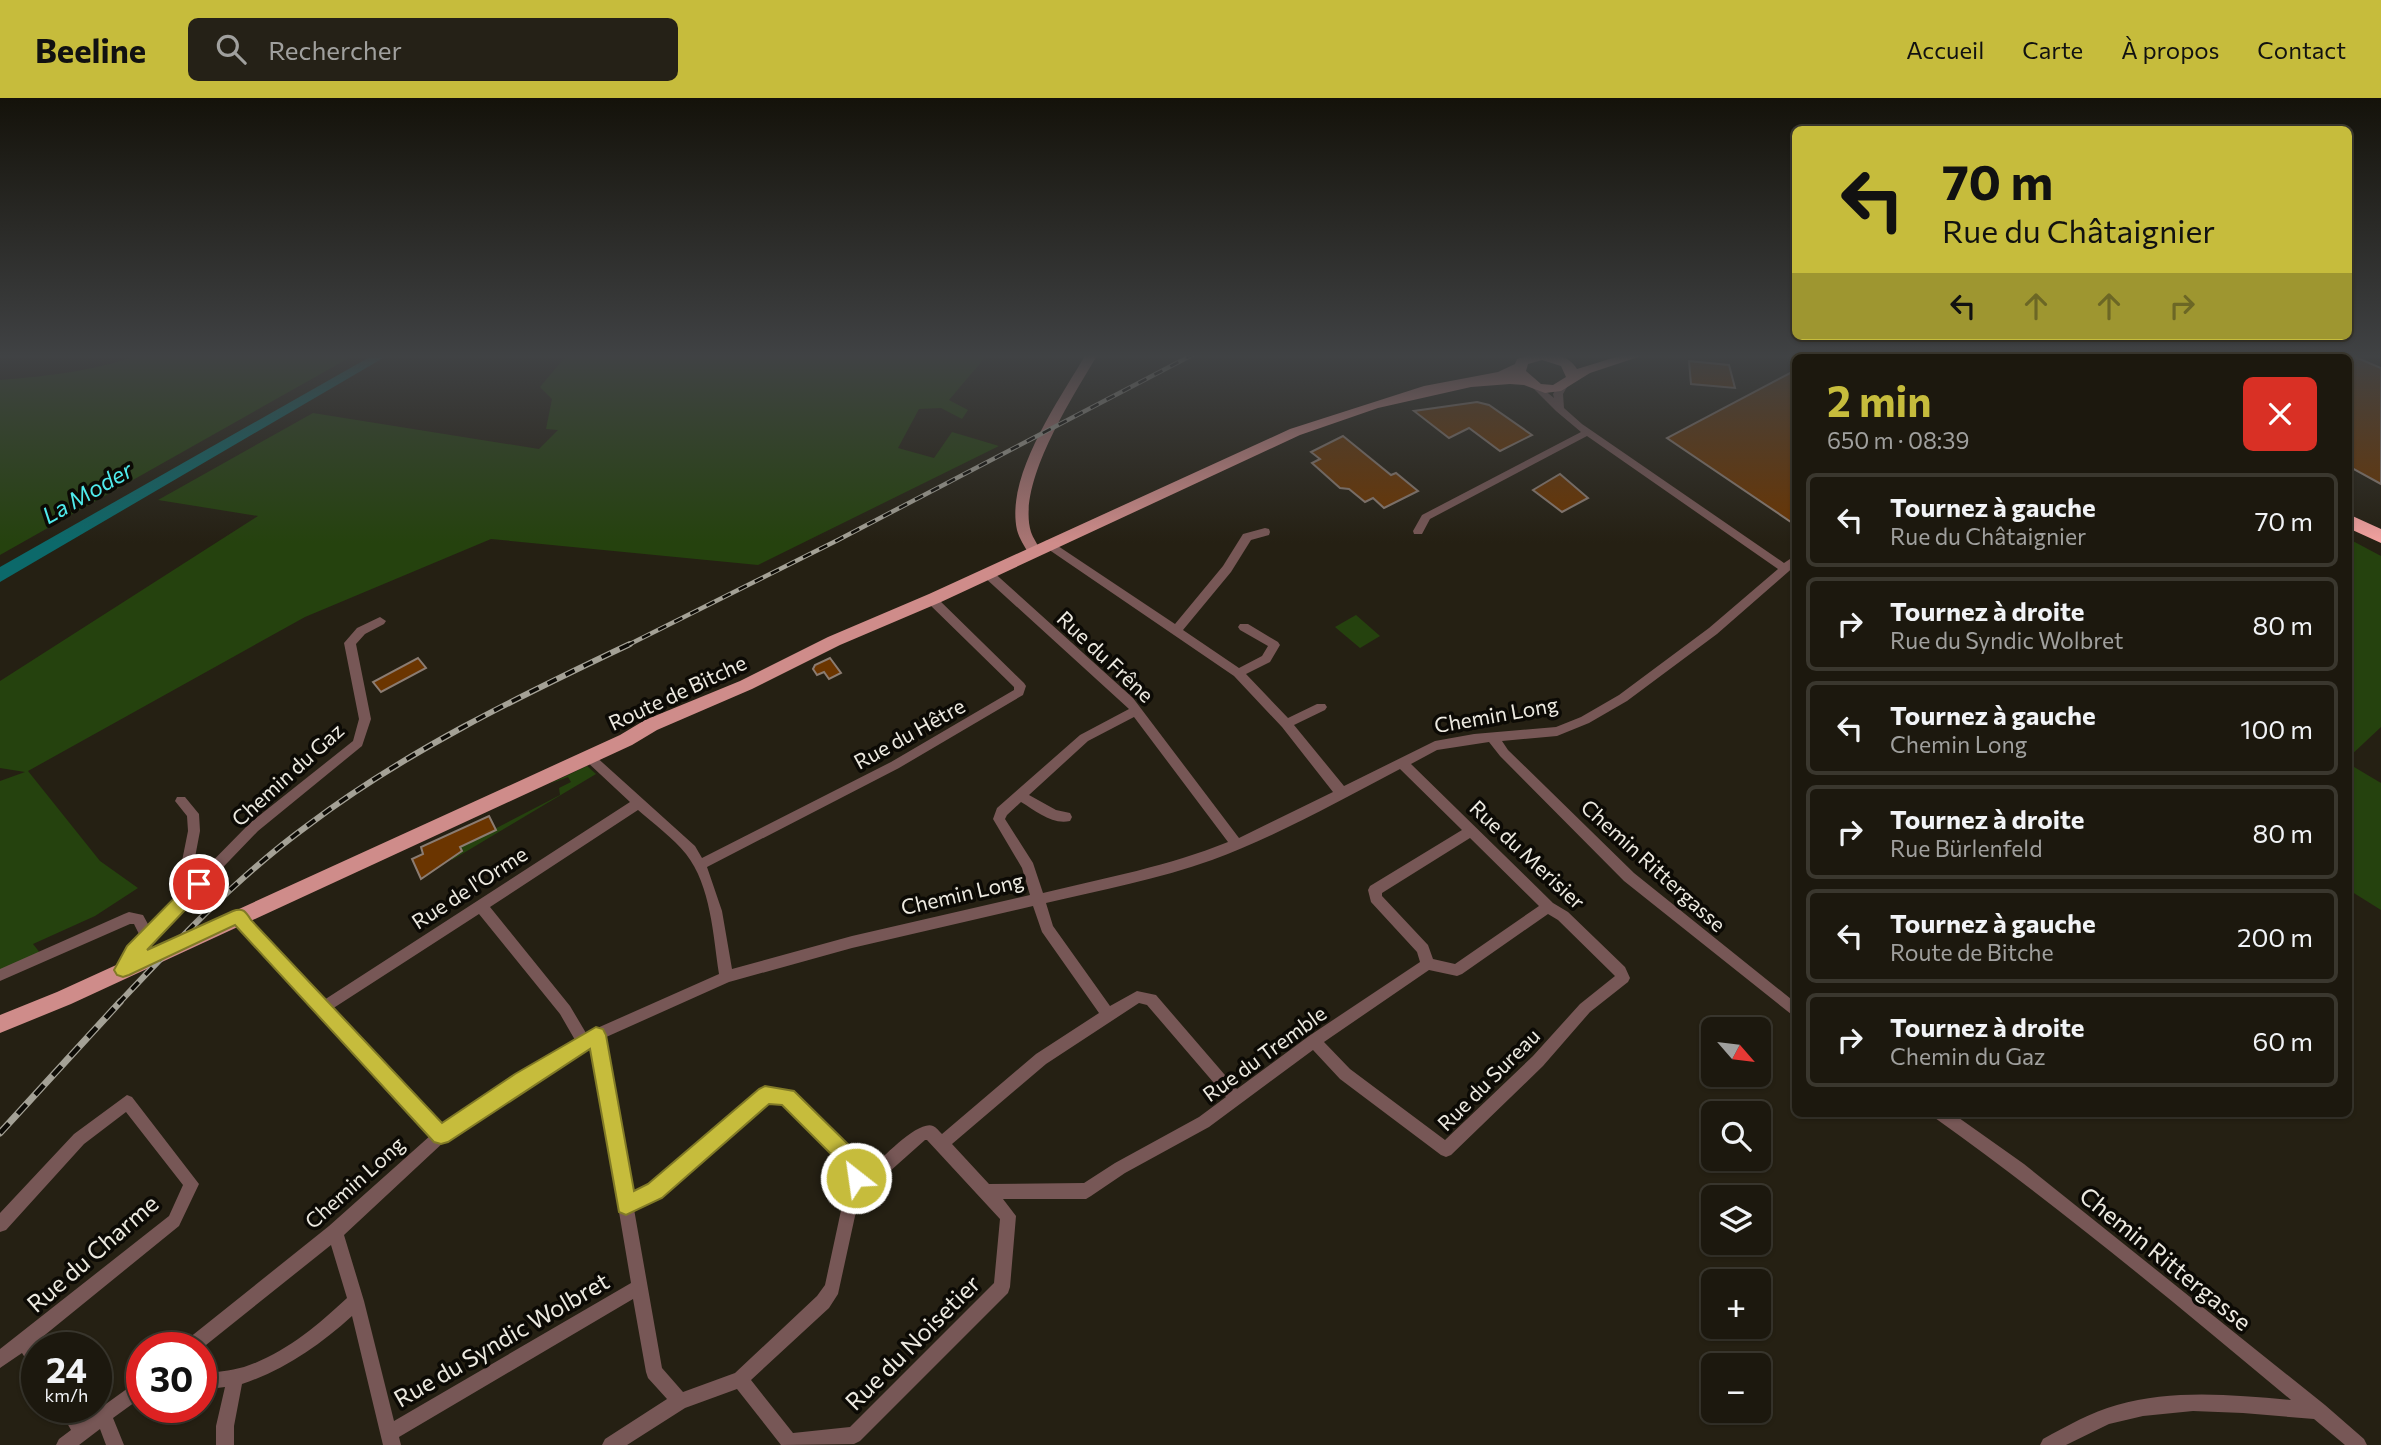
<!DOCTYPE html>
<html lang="fr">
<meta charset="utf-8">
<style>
:root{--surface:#1c180e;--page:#252117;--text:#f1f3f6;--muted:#a0a09e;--line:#3a372e;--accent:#c6bc3c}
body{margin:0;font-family:Commissioner,sans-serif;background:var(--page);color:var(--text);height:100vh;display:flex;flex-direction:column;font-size:26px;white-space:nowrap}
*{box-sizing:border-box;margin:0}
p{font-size:23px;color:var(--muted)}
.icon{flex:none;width:38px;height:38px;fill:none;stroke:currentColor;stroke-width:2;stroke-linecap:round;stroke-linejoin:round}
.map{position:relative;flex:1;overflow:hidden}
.drawer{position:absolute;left:1792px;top:256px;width:560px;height:763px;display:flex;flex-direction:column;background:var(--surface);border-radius:10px;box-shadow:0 2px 5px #0004,0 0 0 2px var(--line)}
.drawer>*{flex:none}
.top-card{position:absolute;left:1792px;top:28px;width:560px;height:214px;border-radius:10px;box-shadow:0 2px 5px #0004,0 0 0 2px var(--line);background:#c6bc3c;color:#111;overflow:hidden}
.needle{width:46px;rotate:118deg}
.buttons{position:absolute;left:1701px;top:919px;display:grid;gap:14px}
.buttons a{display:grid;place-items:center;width:70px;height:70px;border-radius:10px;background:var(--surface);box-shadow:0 2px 5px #0004,0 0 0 2px var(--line);font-size:35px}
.speed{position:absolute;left:21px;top:1234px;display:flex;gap:14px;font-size:35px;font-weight:700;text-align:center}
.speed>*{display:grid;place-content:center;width:91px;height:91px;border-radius:50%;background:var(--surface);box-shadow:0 2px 5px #0004,0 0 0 2px var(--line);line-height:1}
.speed small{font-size:18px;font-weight:400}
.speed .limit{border:10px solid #d22;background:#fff;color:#111}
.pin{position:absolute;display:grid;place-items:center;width:60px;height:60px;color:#fff;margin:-30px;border:4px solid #fff;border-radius:50%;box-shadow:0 2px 7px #0007}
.me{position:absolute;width:77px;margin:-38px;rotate:330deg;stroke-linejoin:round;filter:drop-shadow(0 0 5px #0008)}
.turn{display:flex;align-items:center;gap:24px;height:147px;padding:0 35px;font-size:32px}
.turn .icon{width:91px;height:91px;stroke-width:2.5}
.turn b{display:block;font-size:49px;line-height:60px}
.lanes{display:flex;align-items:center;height:66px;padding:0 35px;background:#0003;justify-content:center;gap:35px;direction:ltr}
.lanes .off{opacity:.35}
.round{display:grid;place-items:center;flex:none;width:74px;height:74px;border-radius:10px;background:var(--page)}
.overview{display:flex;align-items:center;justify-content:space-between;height:119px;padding:0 35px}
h1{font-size:42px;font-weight:700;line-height:52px;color:var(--accent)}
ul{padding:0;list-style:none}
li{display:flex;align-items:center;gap:21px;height:94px;margin:0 14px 10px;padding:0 21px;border:4px solid var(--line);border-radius:10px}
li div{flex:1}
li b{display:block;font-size:26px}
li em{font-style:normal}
header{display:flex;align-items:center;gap:42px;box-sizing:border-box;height:98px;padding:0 35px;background:var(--accent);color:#111}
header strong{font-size:33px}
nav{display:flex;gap:38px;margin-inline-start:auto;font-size:24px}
.search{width:490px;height:63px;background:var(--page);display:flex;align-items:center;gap:18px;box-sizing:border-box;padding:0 24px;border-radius:10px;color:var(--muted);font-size:26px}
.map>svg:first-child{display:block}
</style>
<header>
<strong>Beeline</strong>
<div class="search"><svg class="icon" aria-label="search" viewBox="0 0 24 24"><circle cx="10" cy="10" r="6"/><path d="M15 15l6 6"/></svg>Rechercher</div>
<nav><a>Accueil</a><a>Carte</a><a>À propos</a><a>Contact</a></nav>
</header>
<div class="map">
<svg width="2381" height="1347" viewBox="0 0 2381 1347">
<rect width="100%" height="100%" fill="#252013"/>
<g fill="#25420e">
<path d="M141 256H356L0 457V282C48 278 96 273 141 256Z"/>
<polygon points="581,256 988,256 949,302 968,312 962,321 941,310 919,311 898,350 934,360 952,334 999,348 758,467 491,441 305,519 28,673 100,763 138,790 95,818 33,846 41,856 0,874 0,683 25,674 0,670 0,583 258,418 158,402 313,315 539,351 558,332 546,331 552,301 540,289 565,259 577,260"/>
<polygon points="2349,441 2381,458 2381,629 2349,659"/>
<polygon points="1356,517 1380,538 1360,550 1335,529"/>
<polygon points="2349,666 2381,685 2381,812 2349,792"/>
<polygon points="587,668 596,676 452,762 451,760 462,753 460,749 560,697 559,690 571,684 568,679 549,686"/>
</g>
<polygon fill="#0c696a" points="375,256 390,256 0,484 0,469"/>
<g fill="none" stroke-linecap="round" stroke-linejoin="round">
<polyline stroke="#0c696a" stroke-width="2.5" points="0,258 61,256"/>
</g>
<g fill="#6b3500" stroke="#8b7c72" stroke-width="2">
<polygon points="2348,256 2381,270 2381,386 2348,368"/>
<polygon points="1689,263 1729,267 1735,290 1691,286"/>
<polygon points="1796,272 1796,422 1791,424 1667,340"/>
<polygon points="1477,304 1489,307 1532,337 1500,353 1469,330 1449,340 1414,313"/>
<polygon points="1343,338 1391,377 1396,375 1418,393 1384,410 1373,400 1365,404 1349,391 1340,390 1312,365 1320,361 1311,354"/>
<polygon points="1560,376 1588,400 1562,414 1533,392"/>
<polygon points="418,560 426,570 381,594 373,584"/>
<polygon points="830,560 841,575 829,581 824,574 817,577 813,571 815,567"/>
<polygon points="489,718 496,732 460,749 462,753 421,781 412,761 423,756 421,749"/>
</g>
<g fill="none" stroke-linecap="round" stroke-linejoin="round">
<g fill="#775756" fill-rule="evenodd">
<path d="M1537 286 1554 300 1553 296 1559 287H1565L1567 289 1563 296 1564 310 1582 326 1784 465 1796 457V467L1717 536 1627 603 1589 625 1557 638 1502 643 1508 652 1634 775 1796 905V920L1624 783 1500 658 1489 644 1437 652 1411 666 1553 805 1568 814 1625 869 1630 880 1628 884 1590 914 1543 968 1451 1057 1446 1059 1441 1057 1340 981 1313 952 1209 1029 1125 1075 1091 1098 1086 1101H1003L1016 1118 1010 1189 1008 1195 860 1343 854 1346 781 1347 737 1291 685 1310 627 1347H602L605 1341 667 1301 648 1280 646 1274 633 1201 399 1339 401 1347H383L352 1218C319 1248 284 1272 242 1286L234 1328V1347H216V1328L225 1289 201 1292V1276C215 1274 230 1273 244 1269 284 1256 317 1228 347 1200L331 1147 201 1251V1250H182L184 1244 329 1128 431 1037 240 832 232 818 234 814C243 811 245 817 250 824L324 902 630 704 585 662 583 659 585 656H593L695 748 702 760 891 664 1014 592V589L927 504 926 501 927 498H935L1024 585 1026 588 1023 597 899 670 707 769 722 813 732 871 852 838 1030 797 1022 770 993 721 997 710 1080 637 1129 611 983 478 982 475 987 471 991 472 1133 600 1239 740 1333 694 1282 629 1234 578 1045 449 1044 446 1045 443 1049 442 1175 526 1223 468 1243 436 1265 430 1269 431 1270 434 1269 437 1251 442 1231 474 1183 532 1239 570 1262 558 1268 548 1240 532 1238 529 1240 526H1248L1278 544 1280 547 1270 564 1246 576 1288 620 1317 606H1325L1327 609 1325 612 1294 627 1344 688 1435 643 1474 636 1556 629 1581 619 1619 597 1709 530 1778 471 1587 338 1430 421 1422 436H1414L1413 433 1422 417 1581 334 1556 313 1532 289ZM1134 619 1228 744C1169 768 1105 780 1043 795L1033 765 1005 721 1007 717 1021 704C1036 713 1052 727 1070 723L1072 719 1070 715 1056 712 1029 697 1088 643ZM1400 671 1462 732 1370 788 1368 792 1371 804 1417 854 1420 864 1309 938 1237 991 1156 897 1137 893 1110 908 1053 828 1046 805C1101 792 1159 781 1212 762 1277 738 1339 703 1400 671ZM638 712C654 726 673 740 686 756 711 788 713 837 719 876L586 935 570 908 490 809ZM1470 740 1539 808 1455 866 1433 861 1428 847 1382 798V795ZM1033 808 1042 834 1099 915 1036 956 942 1036C939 1033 936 1029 933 1028 918 1022 883 1060 871 1070L862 1072 859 1061 792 994 765 990 760 992 650 1088 631 1097 604 940 729 884 852 850ZM479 816 560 916 575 942 517 977 442 1028 332 911ZM1548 816 1558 822 1615 878 1580 906 1533 958 1445 1042 1350 971 1324 944 1429 872 1457 878 1462 876ZM1139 905 1147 907 1226 999 1199 1019 1115 1065 1084 1085 989 1086 952 1046 1046 966ZM591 948 631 1185 394 1323 364 1203 344 1137 446 1042 527 987ZM768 1004 784 1006 847 1069 848 1080 825 1187 817 1198 735 1275 683 1294 662 1270 634 1111 660 1098ZM925 1042H927L1000 1121 994 1185 850 1329 793 1335 751 1282 829 1210 838 1196 862 1086 880 1082Z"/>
<polygon points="380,519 386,523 384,526 365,536 356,546 371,621 362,648 258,733 152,843 128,875 123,877 118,875 116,871 140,838 134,826 130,826 0,883 0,871 124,816 129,814 143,817 149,828 174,803 188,733 187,718 175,703 177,699 185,699 199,716 200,733 190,786 250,725 353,643 359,621 344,545 357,530"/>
<polygon points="127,997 132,999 199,1086 179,1128 35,1245 38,1250 37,1271 31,1269 22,1255 0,1270 0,1251 169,1118 183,1087 126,1014 84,1046 6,1132 0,1134 0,1115 74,1036"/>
<path d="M1933 1015H1952L2024 1066 2325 1307 2364 1341 2367 1347H2345L2314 1321 2243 1315 2193 1313 2143 1318 2109 1326 2066 1347H2040L2043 1341C2067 1328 2091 1314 2117 1307 2174 1291 2233 1297 2291 1302 2175 1205 2058 1108 1935 1020Z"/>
<polygon points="142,1280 142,1299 113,1320 124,1347 106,1347 100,1331 79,1347 56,1347 59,1341 71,1332 58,1309 76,1309 85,1321"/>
</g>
<path fill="#a97573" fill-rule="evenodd" d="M1086 256H1098C1074 297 1016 385 1031 434 1033 440 1038 447 1041 453L1034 458 1029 456C1025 449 1019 440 1017 432 1005 377 1060 301 1086 256Z"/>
<path fill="#cf8c8a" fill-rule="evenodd" d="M1534 256C1551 256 1567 255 1577 271L1626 256H1647L1590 275 1561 293 1545 295 1524 287 1510 286 1471 289 1378 310 1300 337 941 504 840 547 752 591 657 632 632 647 71 906 0 935V917L57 894 620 637 645 622 740 583 828 539 929 496 1290 331 1424 288 1498 274 1515 266 1517 261ZM1542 262 1561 268 1566 279 1553 287 1541 286 1526 273 1528 266Z"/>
<g fill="#f2a19f" fill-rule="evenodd">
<polygon points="1978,256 1998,256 2000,259 1980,259"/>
<polygon points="2038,256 2058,256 2060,259 2040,259"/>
<polygon points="2069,256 2088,256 2090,259 2071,259"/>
<polygon points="2348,416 2381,431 2381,445 2348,430"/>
</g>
<defs>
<polyline id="rail-far2" points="626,548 838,442 1194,256"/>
<path id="rail-far1" d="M118 906C177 843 237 779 307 728 406 653 518 599 630 546"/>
<polyline id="rail" points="0,1035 120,904"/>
</defs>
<use href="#rail-far2" stroke="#a4a196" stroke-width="4.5"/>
<use href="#rail-far1" stroke="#a4a196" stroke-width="6"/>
<use href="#rail" stroke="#a4a196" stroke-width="7"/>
<use href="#rail-far2" stroke="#0c0a05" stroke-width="2.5" stroke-dasharray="9" stroke-linecap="butt"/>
<use href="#rail-far1" stroke="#0c0a05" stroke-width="3.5" stroke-dasharray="10" stroke-linecap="butt"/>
<use href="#rail" stroke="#0c0a05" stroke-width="4.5" stroke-dasharray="13" stroke-linecap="butt"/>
</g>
<linearGradient id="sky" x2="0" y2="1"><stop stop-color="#14120a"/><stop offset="0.58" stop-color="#404244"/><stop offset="1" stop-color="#404244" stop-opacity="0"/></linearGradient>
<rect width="2381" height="445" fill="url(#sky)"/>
<path fill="#c6bc3c" stroke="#817a27" stroke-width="2" d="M199 779 205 781 207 786 205 791 147 852 233 813C243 809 246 814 251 822L442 1025 515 976 596 929 603 931 606 937 634 1093 648 1086 759 991 765 988 794 993 861 1059 866 1080 863 1087 856 1090 849 1087 845 1070 782 1007 769 1006 662 1100 626 1117 619 1114 590 951 448 1044 441 1046 434 1044 235 827 129 877 123 879 117 877 114 872 127 848 193 781Z"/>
<g text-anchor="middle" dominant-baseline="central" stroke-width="7" stroke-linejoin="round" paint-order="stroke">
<g font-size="21" fill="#edeae1" stroke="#0c0a05">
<text transform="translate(1106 558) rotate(43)">Rue du Frêne</text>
<text transform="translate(677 594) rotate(-25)">Route de Bitche</text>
<text transform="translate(1496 616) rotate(-10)">Chemin Long</text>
<text transform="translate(909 635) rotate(-29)">Rue du Hêtre</text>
<text transform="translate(287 676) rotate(-42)">Chemin du Gaz</text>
<text transform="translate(1528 756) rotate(43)">Rue du Merisier</text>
<text transform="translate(1654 767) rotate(42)">Chemin Rittergasse</text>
<text transform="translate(469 789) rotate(-33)">Rue de l'Orme</text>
<text transform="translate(962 795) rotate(-13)">Chemin Long</text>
<text transform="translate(1264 955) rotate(-36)">Rue du Tremble</text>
<text transform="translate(1488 981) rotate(-45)">Rue du Sureau</text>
<text transform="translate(354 1084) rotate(-42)">Chemin Long</text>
</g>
<g font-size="23" font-style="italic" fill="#4feaec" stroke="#0c0a05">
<text transform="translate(87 394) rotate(-30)">La Moder</text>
</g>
<g font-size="24" fill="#edeae1" stroke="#0c0a05">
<text transform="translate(92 1155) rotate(-41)">Rue du Charme</text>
<text transform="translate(2166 1160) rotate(39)">Chemin Rittergasse</text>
<text transform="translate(501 1241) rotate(-30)">Rue du Syndic Wolbret</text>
<text transform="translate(912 1244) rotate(-45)">Rue du Noisetier</text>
</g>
</g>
</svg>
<div class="buttons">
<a><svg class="needle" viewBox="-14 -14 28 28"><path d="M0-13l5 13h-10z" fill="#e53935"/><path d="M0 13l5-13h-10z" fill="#a0a09e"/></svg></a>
<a><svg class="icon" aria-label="search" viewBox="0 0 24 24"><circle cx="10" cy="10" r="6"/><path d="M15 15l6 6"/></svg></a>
<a><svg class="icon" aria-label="layers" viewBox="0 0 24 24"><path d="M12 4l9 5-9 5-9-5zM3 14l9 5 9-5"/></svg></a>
<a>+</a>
<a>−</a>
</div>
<div class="speed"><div>24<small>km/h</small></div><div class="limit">30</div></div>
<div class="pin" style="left:199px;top:786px;background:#d93025"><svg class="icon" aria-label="arrive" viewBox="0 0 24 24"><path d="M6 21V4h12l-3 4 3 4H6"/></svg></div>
<svg class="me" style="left:856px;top:1080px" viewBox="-20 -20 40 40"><circle r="17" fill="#c6bc3c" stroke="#fff" stroke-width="3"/><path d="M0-11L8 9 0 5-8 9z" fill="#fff"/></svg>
<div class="top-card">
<div class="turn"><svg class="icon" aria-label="left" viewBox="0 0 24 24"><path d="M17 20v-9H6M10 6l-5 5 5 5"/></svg><div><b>70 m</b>Rue du Châtaignier</div></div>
<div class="lanes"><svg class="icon" aria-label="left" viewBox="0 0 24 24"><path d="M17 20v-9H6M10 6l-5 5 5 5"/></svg><svg class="icon off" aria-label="ahead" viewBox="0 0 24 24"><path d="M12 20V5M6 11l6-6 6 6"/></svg><svg class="icon off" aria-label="ahead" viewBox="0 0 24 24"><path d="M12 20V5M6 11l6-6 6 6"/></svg><svg class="icon off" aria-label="right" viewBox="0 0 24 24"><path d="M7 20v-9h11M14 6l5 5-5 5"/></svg></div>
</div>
<section class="drawer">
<div class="overview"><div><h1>2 min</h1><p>650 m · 08:39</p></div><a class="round" style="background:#d93025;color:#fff"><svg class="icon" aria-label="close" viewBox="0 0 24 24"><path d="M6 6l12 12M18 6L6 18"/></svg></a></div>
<ul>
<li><svg class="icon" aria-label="left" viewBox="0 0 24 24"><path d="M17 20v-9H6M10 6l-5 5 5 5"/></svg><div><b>Tournez à gauche</b><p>Rue du Châtaignier</p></div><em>70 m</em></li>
<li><svg class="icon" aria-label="right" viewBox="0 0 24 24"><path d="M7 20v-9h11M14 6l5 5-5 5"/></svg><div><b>Tournez à droite</b><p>Rue du Syndic Wolbret</p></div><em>80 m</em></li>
<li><svg class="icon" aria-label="left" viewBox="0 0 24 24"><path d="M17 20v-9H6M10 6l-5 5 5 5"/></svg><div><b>Tournez à gauche</b><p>Chemin Long</p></div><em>100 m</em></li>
<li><svg class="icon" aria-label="right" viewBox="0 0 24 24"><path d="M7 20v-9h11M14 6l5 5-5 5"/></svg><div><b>Tournez à droite</b><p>Rue Bürlenfeld</p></div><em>80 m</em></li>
<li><svg class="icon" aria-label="left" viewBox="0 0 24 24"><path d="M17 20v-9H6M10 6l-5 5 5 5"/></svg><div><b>Tournez à gauche</b><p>Route de Bitche</p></div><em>200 m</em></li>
<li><svg class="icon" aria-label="right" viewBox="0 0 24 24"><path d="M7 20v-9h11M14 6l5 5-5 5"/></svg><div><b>Tournez à droite</b><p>Chemin du Gaz</p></div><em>60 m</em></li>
</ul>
</section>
</div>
